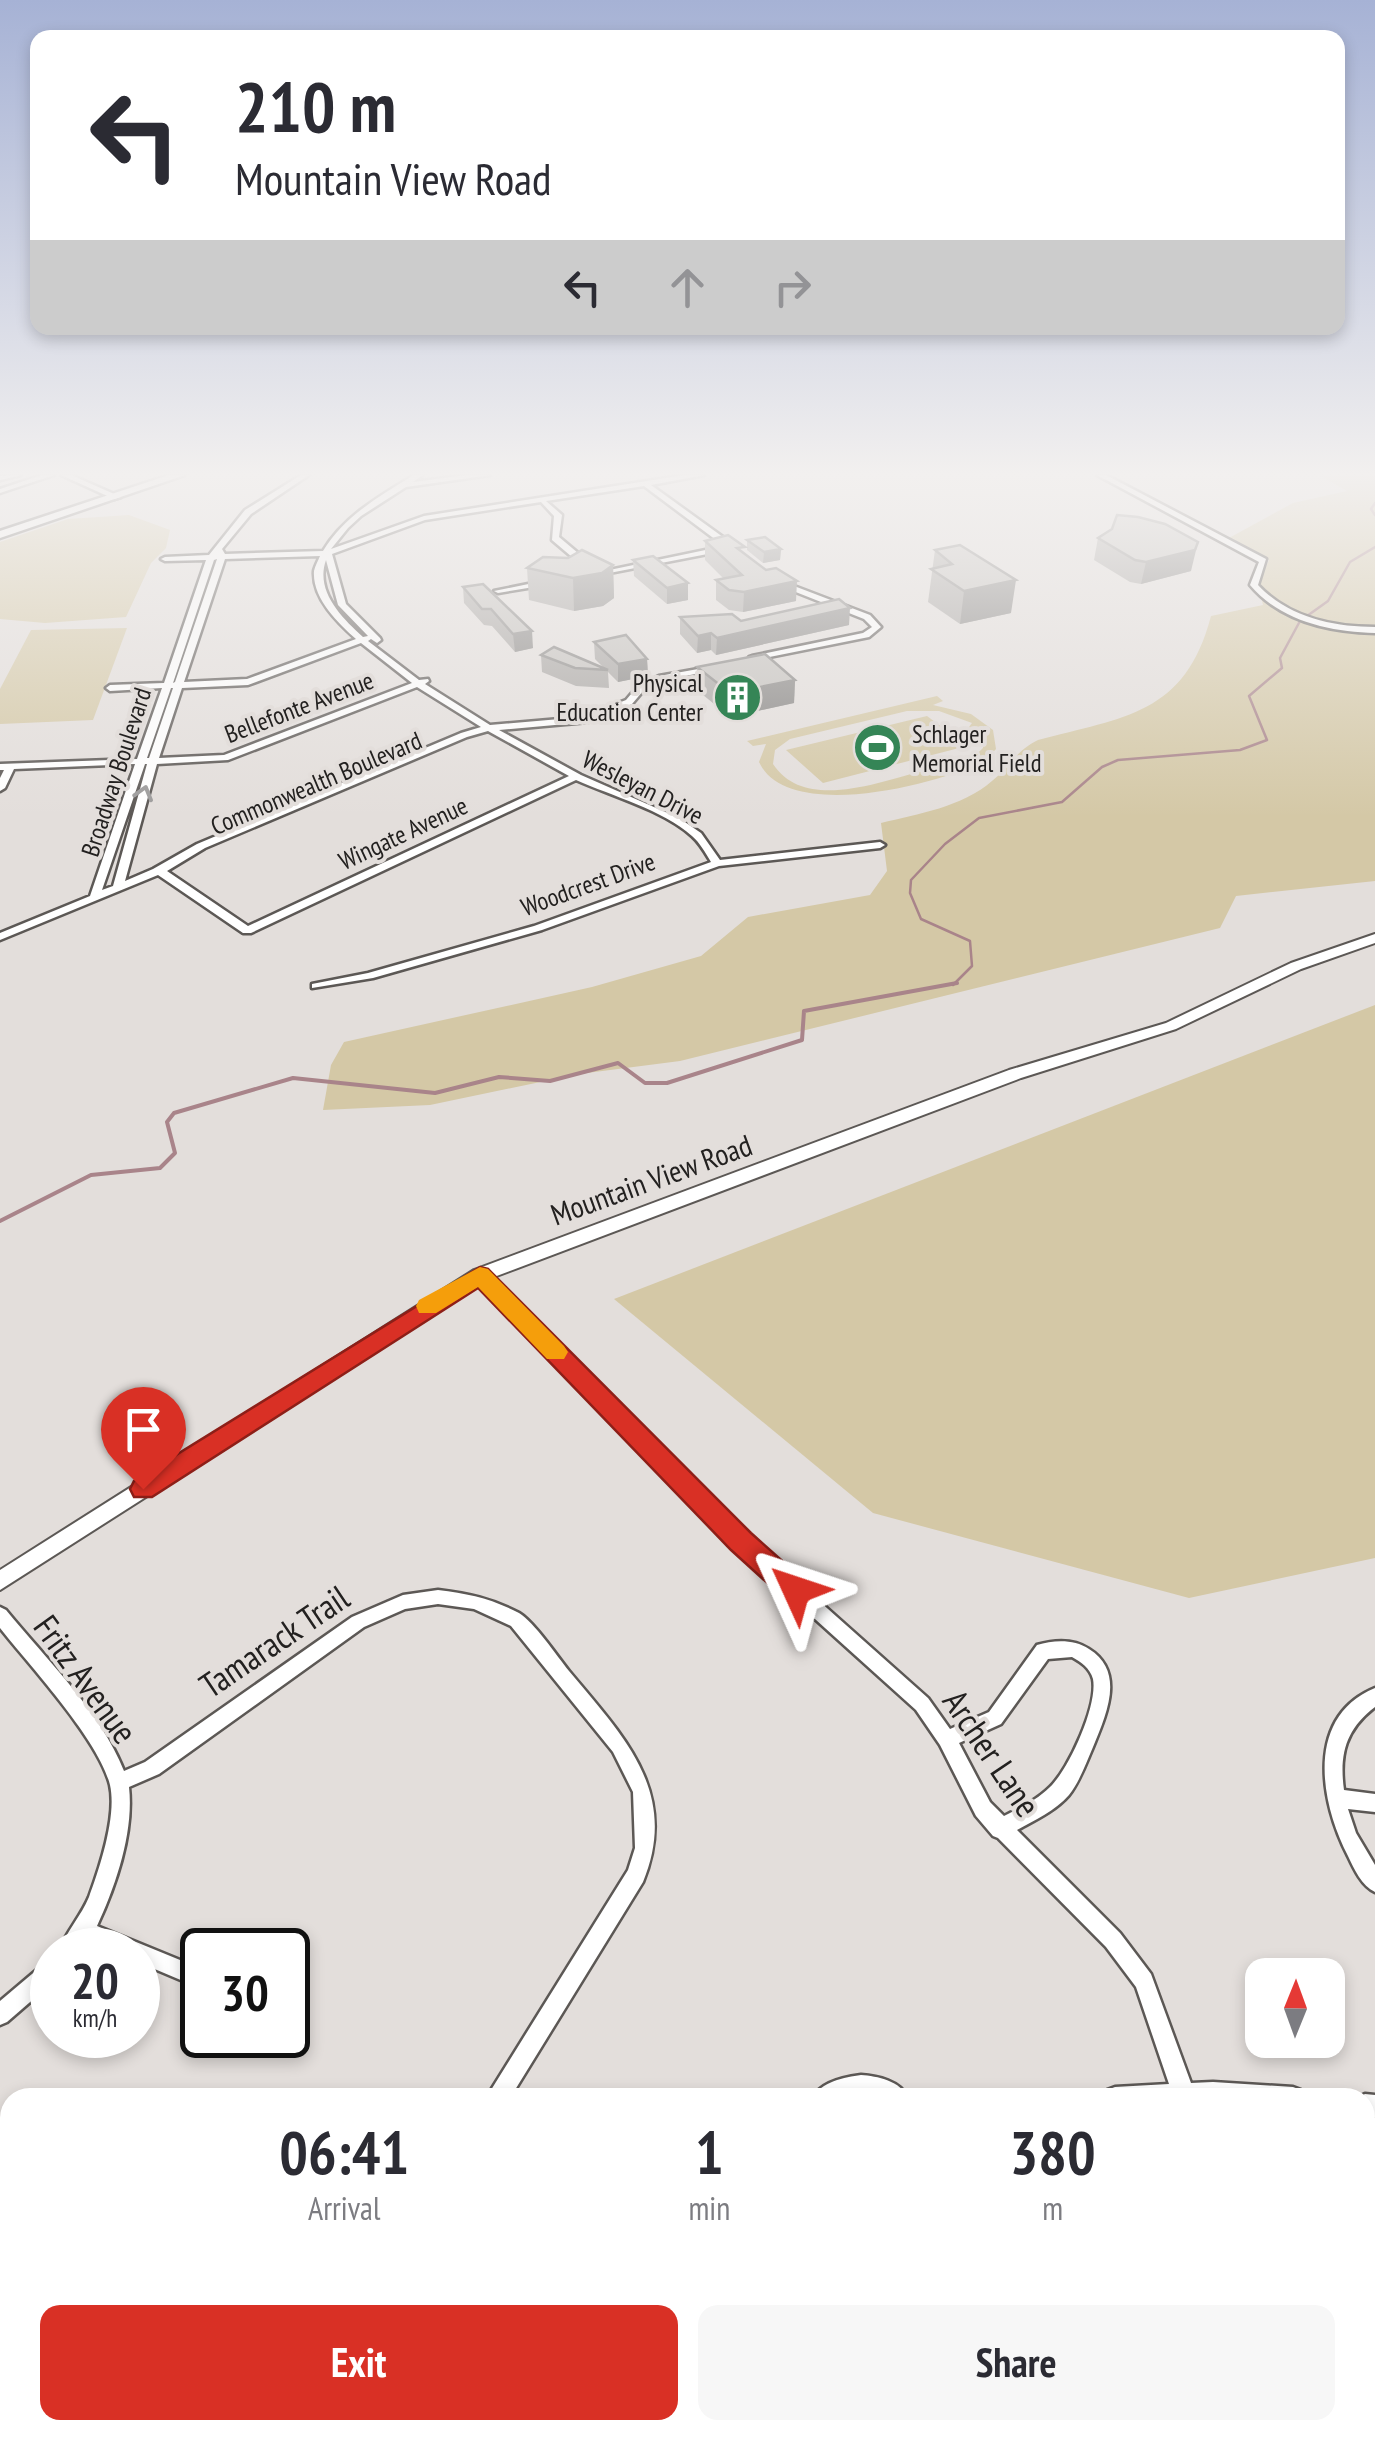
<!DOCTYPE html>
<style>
:root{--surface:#fff;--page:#f7f7f7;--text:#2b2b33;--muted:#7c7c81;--accent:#d93025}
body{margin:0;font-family:"PT Sans Narrow",sans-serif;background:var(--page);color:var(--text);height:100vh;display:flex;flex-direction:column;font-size:38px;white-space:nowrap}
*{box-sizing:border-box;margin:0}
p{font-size:32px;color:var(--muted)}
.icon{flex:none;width:55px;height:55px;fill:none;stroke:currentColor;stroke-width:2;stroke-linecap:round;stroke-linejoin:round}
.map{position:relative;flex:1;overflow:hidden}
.sheet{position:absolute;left:0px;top:2088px;width:1375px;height:352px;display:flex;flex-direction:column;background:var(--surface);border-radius:30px 30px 0 0;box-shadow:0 5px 15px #0003}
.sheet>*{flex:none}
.guide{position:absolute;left:30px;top:30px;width:1315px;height:305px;border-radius:20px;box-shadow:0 5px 15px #0003;background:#fff;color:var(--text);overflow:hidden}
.needle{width:65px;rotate:1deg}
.buttons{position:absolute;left:1245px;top:1958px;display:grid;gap:20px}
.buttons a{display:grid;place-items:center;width:100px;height:100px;border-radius:20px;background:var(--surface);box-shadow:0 5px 15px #0003;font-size:50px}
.speed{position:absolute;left:30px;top:1928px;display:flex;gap:20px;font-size:50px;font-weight:700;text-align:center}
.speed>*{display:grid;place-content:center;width:130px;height:130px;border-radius:50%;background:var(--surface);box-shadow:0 5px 15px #0003;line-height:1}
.speed small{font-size:25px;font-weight:400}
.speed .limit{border:5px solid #111;border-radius:15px;background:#fff;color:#111}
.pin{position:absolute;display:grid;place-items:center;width:85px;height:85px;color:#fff;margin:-102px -42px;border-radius:50% 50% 50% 0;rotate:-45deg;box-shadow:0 0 10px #0007}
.pin .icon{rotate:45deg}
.me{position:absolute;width:110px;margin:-55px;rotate:312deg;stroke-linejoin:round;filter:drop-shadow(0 0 8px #0008)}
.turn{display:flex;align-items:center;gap:35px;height:210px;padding:0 40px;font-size:45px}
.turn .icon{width:130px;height:130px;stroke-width:2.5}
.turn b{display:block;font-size:70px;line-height:85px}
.lanes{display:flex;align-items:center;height:95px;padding:0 40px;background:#0003;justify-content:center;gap:50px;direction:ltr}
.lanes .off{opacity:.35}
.eta{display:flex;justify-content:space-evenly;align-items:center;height:170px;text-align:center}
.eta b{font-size:60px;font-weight:800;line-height:70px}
.primary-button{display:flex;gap:20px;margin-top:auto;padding:20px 40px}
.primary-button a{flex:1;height:115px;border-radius:20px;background:var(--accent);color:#fff;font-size:40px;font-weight:800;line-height:115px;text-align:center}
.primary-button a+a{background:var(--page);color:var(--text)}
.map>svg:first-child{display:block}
</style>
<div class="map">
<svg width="1375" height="2438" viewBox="0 0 1375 2438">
<rect width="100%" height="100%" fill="#e3dedb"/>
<g fill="#d4c8a6" fill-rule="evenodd">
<path d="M1319 475H1375V881L1236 896 1220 928 680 1061 579 1074 430 1105 323 1110 331 1065 344 1042 592 987 701 956 748 917 870 895 887 871 881 823C918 814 962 807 992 781 1009 767 1017 750 1038 740 1124 717 1185 715 1211 616L1263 605 1258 584 1269 560 1229 538 1293 503 1347 491Z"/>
<polygon points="129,515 170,530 166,548 151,563 126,617 45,623 0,619 0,542 68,519"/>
<polygon points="127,628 93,720 0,724 0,689 31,630"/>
<path d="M937 696 943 701 933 705 971 714 993 730 996 749 987 759C943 784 787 824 759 762L766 744 753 746 747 741ZM907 711H939L972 723 969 727 983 739V748C968 765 940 767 919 772 876 783 804 811 773 764L775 750 790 739Z"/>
<polygon points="927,716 967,746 823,783 786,750"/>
<polygon points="1375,1005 1375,1558 1189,1598 873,1513 614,1299"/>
</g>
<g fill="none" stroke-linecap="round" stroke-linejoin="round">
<g stroke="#a9848a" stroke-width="2.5">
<polyline points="1375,503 1371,509 1375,515"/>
<polyline points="953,985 972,966 970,941 921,919 910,893 911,880 945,844 979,818 1062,802 1102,767 1118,760 1240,750 1267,740 1249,696 1282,668 1280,658 1300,621 1328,601 1350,562 1375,547"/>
</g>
<polyline stroke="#a9848a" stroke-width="4" points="0,1221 91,1175 160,1168 175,1153 167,1122 174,1113 293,1078 435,1093 499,1077 550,1081 618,1063 645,1083 667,1083 802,1040 804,1011 957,983"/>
<defs>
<g id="minor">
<polygon points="21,475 0,480 0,476"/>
<polygon points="42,475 54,475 0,493 0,489"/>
<polygon points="61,475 71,475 121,497 114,499"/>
<path d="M301 475H309L251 514 222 549 225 554 323 551C344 516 380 496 414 475H423L413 482 467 475H490L406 487 361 516 348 528 331 549 424 516 685 475H704L651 485 734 545V549H728L644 486 546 501 562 515 559 537 591 564V568H585L552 540 554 516 541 502 425 520 332 554 346 604 380 638 381 640 377 643 371 639 368 641 419 680 428 679 429 681 425 684 490 725 583 717 626 700 637 687 659 676 715 666V670L665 680 643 691 632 704 588 722 499 730 581 775 679 818 701 833 720 860 880 842 885 845 880 848 719 866 542 930 373 978 312 988V984L368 973 534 926 711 862C705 852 700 843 692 836 663 810 612 796 576 780L251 933H243L158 875 0 940V933L90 896 135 764 14 769 5 788 0 791V778L4 770H0V764L137 759 162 688 110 691 106 688 110 685 164 683 206 560 165 561 161 559 165 557 209 555 245 510ZM320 556C318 561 315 566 314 571 312 598 338 623 356 639L247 679 184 682 225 559ZM217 559 175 682 173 683 214 560ZM326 560 338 605 368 636 363 637C341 617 315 591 326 560ZM361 643 412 683 224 755 159 758 182 688 248 685ZM417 687 481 727 461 733 197 844 153 869 125 881 157 764 228 760ZM171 688H173L149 758H147ZM488 731 569 776 248 926 167 871 205 848 467 737ZM145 764H147L113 886 102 890Z"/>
<path d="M1097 475H1106L1266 559 1258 585C1288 617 1333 627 1375 627V633C1330 632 1280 621 1250 585L1259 562Z"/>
<polygon points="720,547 724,549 723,551 599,575 595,573"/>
<polygon points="543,581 547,583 546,585 498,593 494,591"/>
<polygon points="781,581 870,615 881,627 869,637 749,661 749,657 752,656 863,633 872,627 864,619 778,585 777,583"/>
<path d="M480 1270 485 1271 747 1537 928 1698 950 1729 989 1712 1037 1645C1054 1640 1074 1639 1089 1649 1126 1672 1106 1715 1093 1747 1086 1763 1080 1781 1069 1795 1055 1811 1035 1820 1017 1830L1120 1933 1151 1974 1191 2083 1213 2082 1293 2087 1301 2090 1304 2098H1104L1107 2090 1115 2087 1169 2084 1136 1987 1106 1947 998 1838 993 1836 976 1816 940 1745 916 1710 735 1547 475 1279 473 1275 475 1271ZM1072 1657C1081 1662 1090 1668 1093 1679 1098 1705 1069 1769 1050 1787 1037 1800 1020 1808 1004 1816L990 1802 959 1743 1001 1724 1048 1659Z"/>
<path d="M438 1590C469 1594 490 1598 519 1613 534 1622 557 1656 569 1671 623 1736 680 1792 643 1882L510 2098H486L628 1870 635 1848 633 1792 613 1752 511 1626 474 1609 438 1604 405 1609 364 1627 159 1774 129 1787C134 1832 116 1885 97 1926L202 1969V1989L138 1962V1950H106L87 1942 82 1950H59C67 1931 81 1916 89 1897 100 1867 117 1816 110 1785 99 1740 30 1666 0 1628V1607L6 1610C46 1659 101 1712 124 1771L145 1762 352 1617 403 1595Z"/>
<path d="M1375 1688V1707C1346 1729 1339 1754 1344 1790L1375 1794V1812L1348 1809 1356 1833 1375 1865V1892C1362 1886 1354 1869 1348 1856 1320 1802 1305 1717 1375 1688Z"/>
<polygon points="52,1960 52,1983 7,2022 0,2025 0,2001 45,1963"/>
<path d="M861 2075C877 2076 901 2081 908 2098H813C820 2082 845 2077 861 2075Z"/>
<polygon points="1365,2094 1375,2095 1375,2117 1365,2116 1365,2098 1357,2098"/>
<polygon points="0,2412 9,2415 10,2430 14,2430 16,2438 0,2438"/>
<polygon points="266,2430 293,2430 290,2438 263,2438"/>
<polygon points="583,2430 609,2430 606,2438 580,2438"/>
</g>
<polygon id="tertiary" points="1375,934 1375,943 1301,969 1176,1029 1021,1078 486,1280 0,1590 0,1570 474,1270 1009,1070 1166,1023 1291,963"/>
<polygon id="secondary" points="169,475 185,475 0,538 0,531"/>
</defs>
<use href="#minor" stroke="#5c5855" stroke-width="5"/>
<use href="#tertiary" stroke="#5c5855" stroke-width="4"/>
<use href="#secondary" stroke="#5c5855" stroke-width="5"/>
<use href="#minor" fill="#fff" fill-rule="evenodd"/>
<use href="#tertiary" fill="#fff" fill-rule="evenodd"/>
<use href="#secondary" fill="#fff" fill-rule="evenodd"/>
</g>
<g fill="#a8a5a2">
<polygon points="1098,538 1191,571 1141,584 1130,582 1094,560"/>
<polygon points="747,540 781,549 780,560 763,563 747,550"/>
<polygon points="705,541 745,554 796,601 743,612 729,610 716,600 716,580 724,579 705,560"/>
<polygon points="935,550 1011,613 960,624 928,602"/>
<polygon points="633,560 688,600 667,604 634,576"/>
<polygon points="613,565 614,598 603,606 574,611 529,600 527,568"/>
<polygon points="483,584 533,648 515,652 492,626 484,625 464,603 463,587"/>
<polygon points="680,617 741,621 849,625 716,655 711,650 697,653 680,634"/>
<polygon points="594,642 647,659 648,676 618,682 608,672 609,688 576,686 542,672 541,655 605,669 595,659"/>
<polygon points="697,667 795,680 794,703 730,717 697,690"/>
</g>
<g fill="#888684">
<polygon points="1198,542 1191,571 1141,584 1146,562"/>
<polygon points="781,549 780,560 763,563 764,552"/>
<polygon points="613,565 614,598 603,606 574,611 573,578"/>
<polygon points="1016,580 1011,613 960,624 964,591"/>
<polygon points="797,581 796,601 743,612 744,592"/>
<polygon points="688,583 688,600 667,604 667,588"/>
<polygon points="850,608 849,625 716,655 717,638"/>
<polygon points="532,631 533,648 515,652 513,634"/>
<polygon points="711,633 711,650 697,653 698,636"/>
<polygon points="647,659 648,676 618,682 618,664"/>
<polygon points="795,680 794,703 730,717 730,693"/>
</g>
<g fill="#c3c0bc" stroke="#888684" stroke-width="2.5">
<polygon points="1117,515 1138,517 1165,524 1198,542 1195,550 1146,562 1135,560 1098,538 1112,529"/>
<polygon points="728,535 745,547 737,548 766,570 776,568 797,581 744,592 729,590 716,580 742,575 705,541"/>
<polygon points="765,537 781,549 764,552 747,540"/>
<polygon points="960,545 1016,580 964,591 931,569 952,564 935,550"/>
<polygon points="582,550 613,565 602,573 573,578 527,568 543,557 568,558"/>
<polygon points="653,556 688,583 667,588 633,560"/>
<polygon points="483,584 532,631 513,634 491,609 482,609 463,587"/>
<polygon points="839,599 850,608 717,638 711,633 698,636 680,617 732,614 741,621"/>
<polygon points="626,635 647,659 618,664 594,642"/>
<polygon points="554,647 608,670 575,668 541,655"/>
<polygon points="765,654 795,680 730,693 697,667"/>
</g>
<defs><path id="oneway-chevron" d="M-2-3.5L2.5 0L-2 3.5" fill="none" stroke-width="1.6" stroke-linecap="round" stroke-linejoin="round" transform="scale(2.5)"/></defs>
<use stroke="#9c9b9b" href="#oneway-chevron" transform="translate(144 793) rotate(-74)"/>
<linearGradient id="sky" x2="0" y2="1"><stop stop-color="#a6b2d5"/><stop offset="0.58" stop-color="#f2f0ef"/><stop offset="1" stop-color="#f2f0ef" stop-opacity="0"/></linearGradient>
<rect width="1375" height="817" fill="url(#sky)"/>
<polygon fill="#d93025" stroke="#8d1f18" stroke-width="2.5" points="480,1267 488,1269 751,1533 806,1582 810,1590 806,1599 796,1602 785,1599 731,1550 478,1288 152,1497 134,1497 130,1489 134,1481"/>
<polygon fill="#f59e0b" points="480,1267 488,1269 564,1346 568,1352 564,1359 547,1359 478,1287 436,1313 419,1313 416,1306 419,1300"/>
<defs>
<symbol id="building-disc" viewBox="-11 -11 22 22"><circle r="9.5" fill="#358556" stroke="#e3dedb"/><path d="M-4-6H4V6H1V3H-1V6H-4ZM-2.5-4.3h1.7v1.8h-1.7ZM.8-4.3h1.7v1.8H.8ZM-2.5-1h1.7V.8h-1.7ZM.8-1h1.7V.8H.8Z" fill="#fff"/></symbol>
<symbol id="stadium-disc" viewBox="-11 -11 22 22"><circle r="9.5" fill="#358556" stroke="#e3dedb"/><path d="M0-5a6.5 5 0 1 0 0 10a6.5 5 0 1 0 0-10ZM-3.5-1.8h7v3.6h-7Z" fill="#fff"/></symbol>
</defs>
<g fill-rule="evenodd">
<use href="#building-disc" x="710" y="670" width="55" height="55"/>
<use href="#stadium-disc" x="850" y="720" width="55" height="55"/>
</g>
<g text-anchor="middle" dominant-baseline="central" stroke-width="8" stroke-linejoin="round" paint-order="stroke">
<g font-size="25" fill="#232120" stroke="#e3dedb" text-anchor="end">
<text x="703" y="683">Physical<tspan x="703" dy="29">Education Center</tspan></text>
<text x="912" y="734" text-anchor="start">Schlager<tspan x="912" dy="29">Memorial Field</tspan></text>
</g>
<g font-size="25" fill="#232120" stroke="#e3dedb">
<text transform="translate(299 707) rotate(-21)">Bellefonte Avenue</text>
<text transform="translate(116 772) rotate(-72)">Broadway Boulevard</text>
<text transform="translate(316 783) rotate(-23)">Commonwealth Boulevard</text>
<text transform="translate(643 787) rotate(27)">Wesleyan Drive</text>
<text transform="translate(403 833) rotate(-25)">Wingate Avenue</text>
<text transform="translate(588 884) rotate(-20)">Woodcrest Drive</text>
</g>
<g font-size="30" fill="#232120" stroke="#e3dedb">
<text transform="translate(651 1179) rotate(-20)">Mountain View Road</text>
</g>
<g font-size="35" fill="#232120" stroke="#e3dedb">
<text transform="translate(274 1641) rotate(-34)">Tamarack Trail</text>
<text transform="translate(86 1679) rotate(54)">Fritz Avenue</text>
<text transform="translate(992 1753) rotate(56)">Archer Lane</text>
</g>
</g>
</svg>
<div class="buttons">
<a><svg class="needle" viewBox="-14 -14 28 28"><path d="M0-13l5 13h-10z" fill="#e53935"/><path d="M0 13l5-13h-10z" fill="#7c7c81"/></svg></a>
</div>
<div class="speed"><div>20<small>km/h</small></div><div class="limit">30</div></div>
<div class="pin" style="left:143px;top:1489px;background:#d93025"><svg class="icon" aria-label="arrive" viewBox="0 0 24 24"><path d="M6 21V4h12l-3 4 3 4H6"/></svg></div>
<svg class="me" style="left:796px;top:1590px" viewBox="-20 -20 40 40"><path d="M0-17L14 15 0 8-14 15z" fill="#d93025" stroke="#fff" stroke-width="4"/></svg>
<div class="guide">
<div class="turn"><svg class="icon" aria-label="left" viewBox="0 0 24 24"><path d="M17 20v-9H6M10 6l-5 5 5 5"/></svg><div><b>210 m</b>Mountain View Road</div></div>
<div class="lanes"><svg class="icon" aria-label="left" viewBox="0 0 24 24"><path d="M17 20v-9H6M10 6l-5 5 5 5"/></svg><svg class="icon off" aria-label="ahead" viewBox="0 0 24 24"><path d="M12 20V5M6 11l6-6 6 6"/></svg><svg class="icon off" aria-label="right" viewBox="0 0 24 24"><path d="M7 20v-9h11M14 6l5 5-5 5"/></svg></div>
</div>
<section class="sheet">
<div class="eta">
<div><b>06:41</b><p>Arrival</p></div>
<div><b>1</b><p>min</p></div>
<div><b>380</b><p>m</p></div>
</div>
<div class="primary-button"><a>Exit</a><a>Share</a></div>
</section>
</div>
